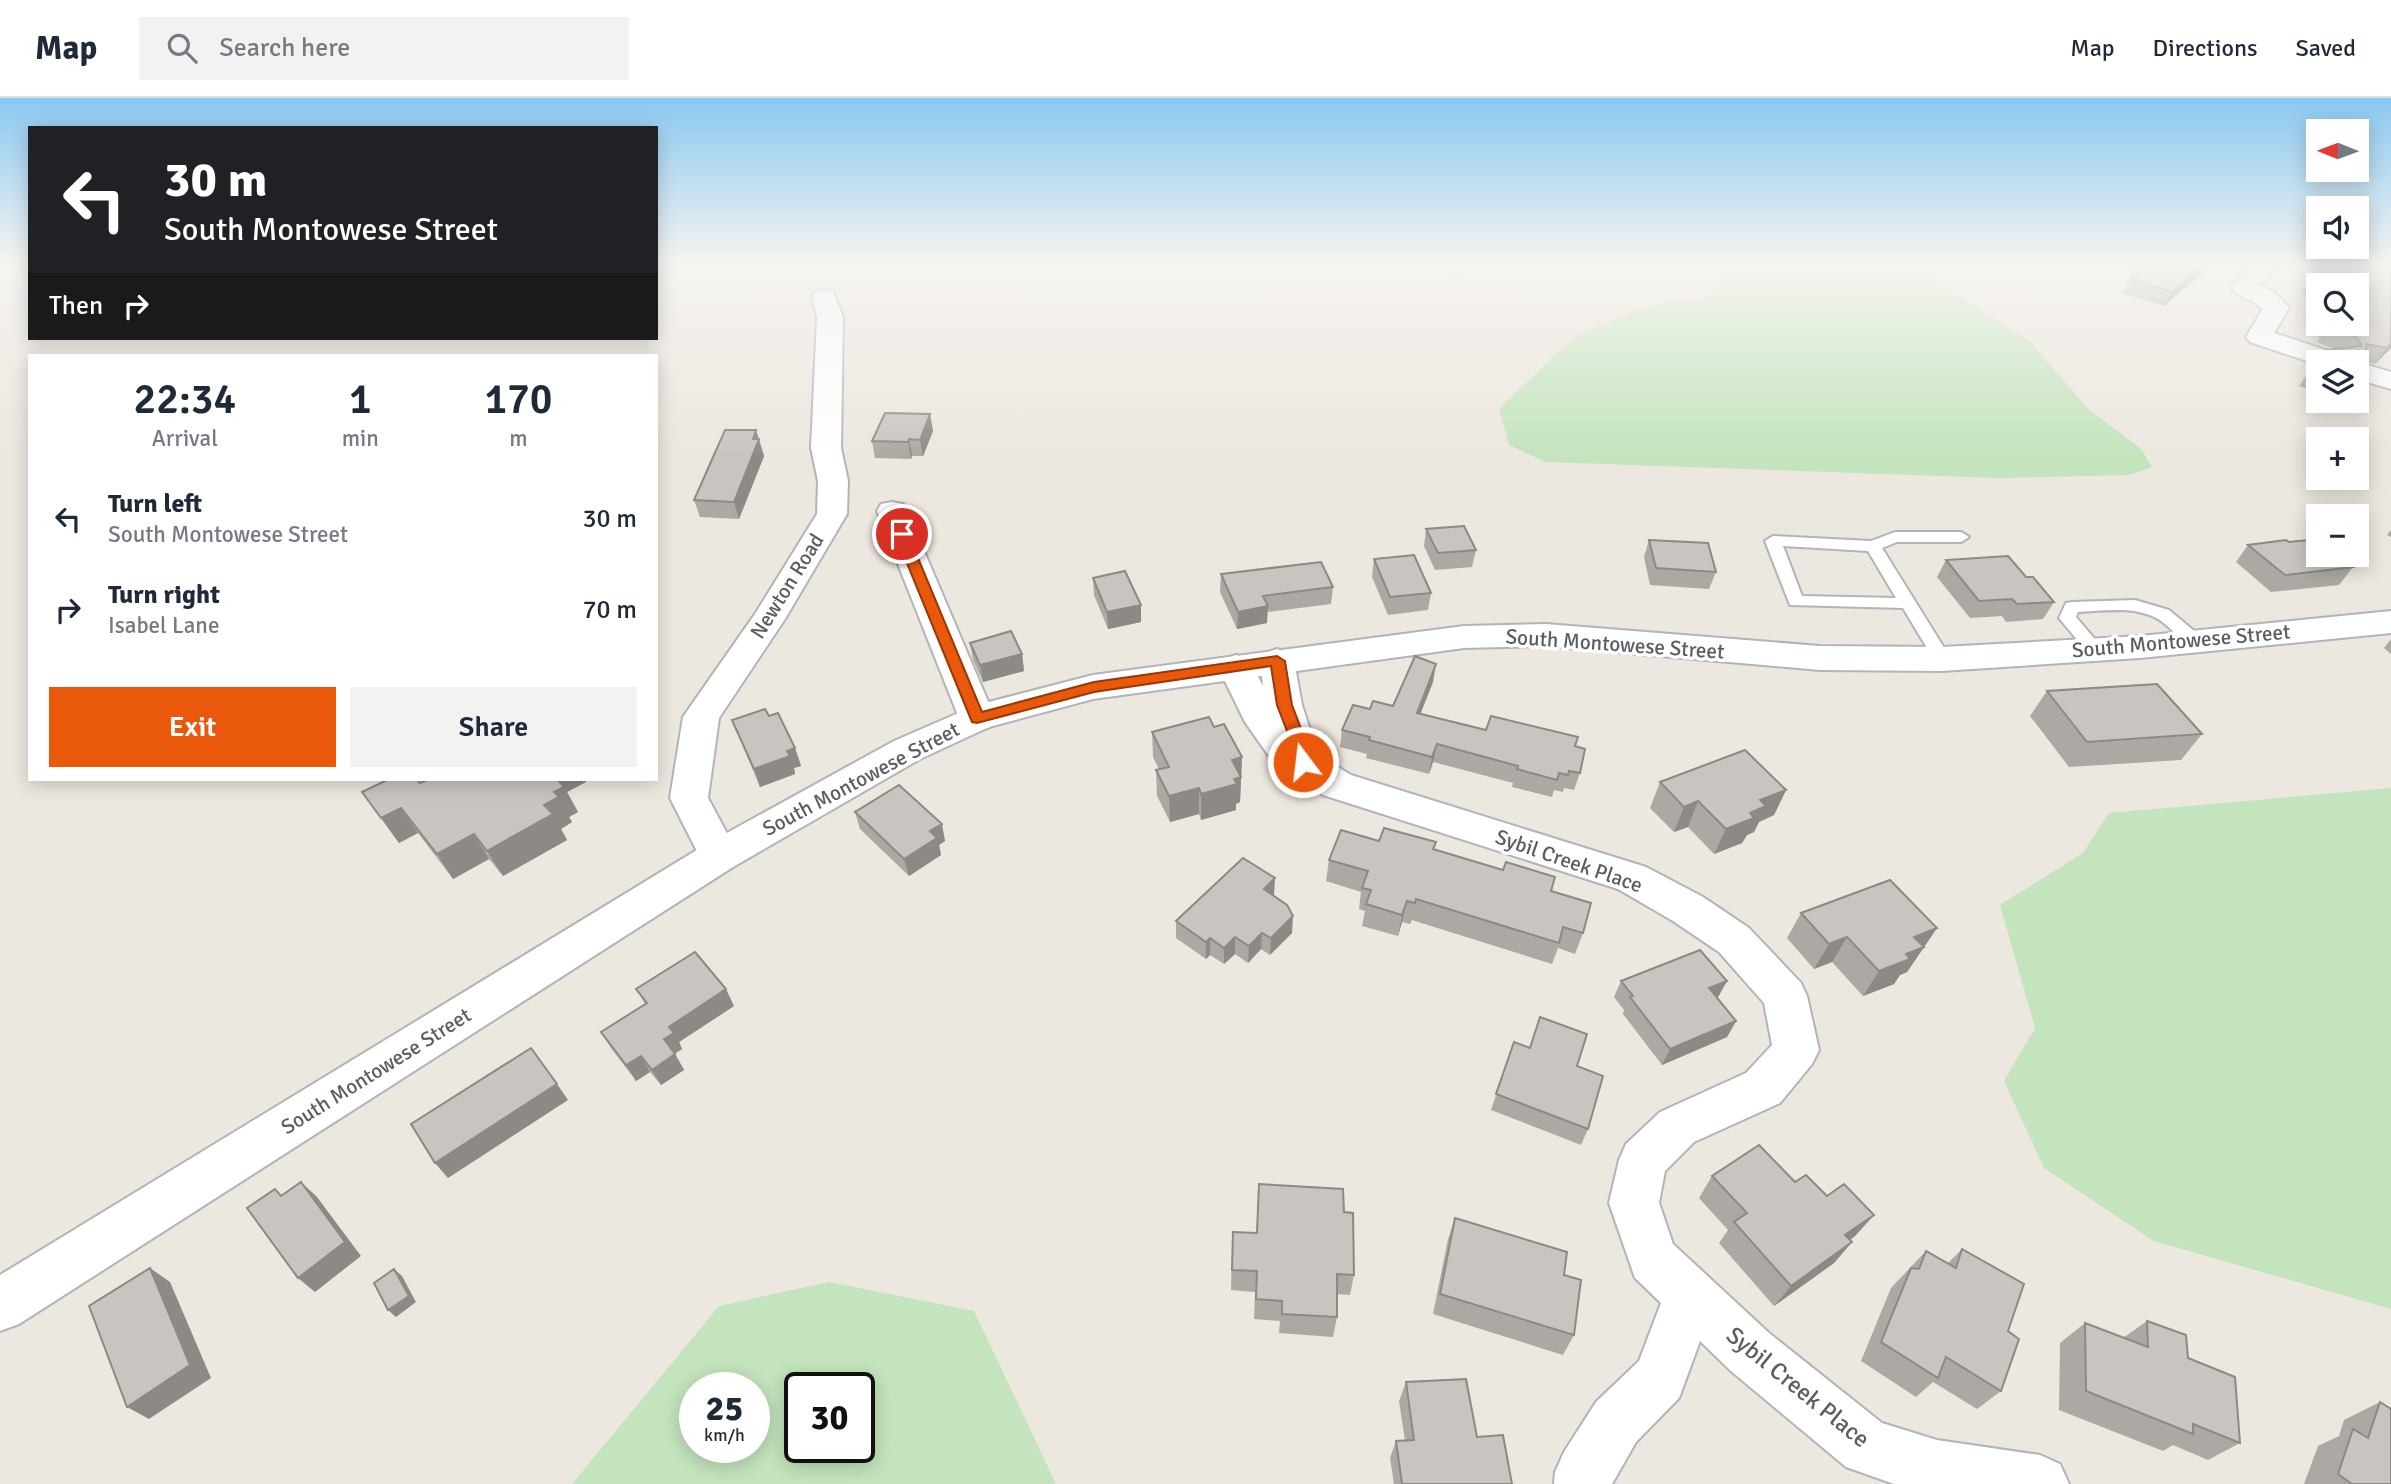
<!DOCTYPE html>
<meta charset="utf-8">
<style>
:root{--surface:#fff;--page:#f2f2f3;--text:#1f2937;--muted:#747a83;--line:#e0e1e3;--accent:#ea580c}
body{margin:0;font-family:Signika,sans-serif;background:var(--page);color:var(--text);height:100vh;display:flex;flex-direction:column;font-size:26px;white-space:nowrap}
*{box-sizing:border-box;margin:0}
p{font-size:23px;color:var(--muted)}
.icon{flex:none;width:38px;height:38px;fill:none;stroke:currentColor;stroke-width:2;stroke-linecap:round;stroke-linejoin:round}
.map{position:relative;flex:1;overflow:hidden}
.side{position:absolute;left:28px;top:256px;width:630px;height:427px;display:flex;flex-direction:column;background:var(--surface);border-radius:0px;box-shadow:0 4px 18px #0003}
.side>*{flex:none}
.guide{position:absolute;left:28px;top:28px;width:630px;height:214px;border-radius:0px;box-shadow:0 4px 18px #0003;background:#202124;color:#fff;overflow:hidden}
.needle{width:46px;rotate:271deg}
.tools{position:absolute;left:2306px;top:21px;display:grid;gap:14px}
.tools a{display:grid;place-items:center;width:63px;height:63px;border-radius:0px;background:var(--surface);box-shadow:0 4px 18px #0003;font-size:35px}
.speed{position:absolute;left:679px;top:1274px;display:flex;gap:14px;font-size:35px;font-weight:700;text-align:center}
.speed>*{display:grid;place-content:center;width:91px;height:91px;border-radius:50%;background:var(--surface);box-shadow:0 4px 18px #0003;line-height:1}
.speed small{font-size:18px;font-weight:400}
.speed .limit{border:4px solid #111;border-radius:10px;background:#fff;color:#111}
.pin{position:absolute;display:grid;place-items:center;width:60px;height:60px;color:#fff;margin:-30px;border:4px solid #fff;border-radius:50%;box-shadow:0 2px 7px #0007}
.me{position:absolute;width:77px;margin:-38px;rotate:345deg;stroke-linejoin:round;filter:drop-shadow(0 0 5px #0008)}
.turn{display:flex;align-items:center;gap:24px;height:147px;padding:0 21px;font-size:32px}
.turn .icon{width:91px;height:91px;stroke-width:2.5}
.turn b{display:block;font-size:49px;line-height:60px}
.then{display:flex;align-items:center;height:66px;padding:0 21px;background:#0003;gap:14px;font-size:26px}
.eta{display:flex;justify-content:space-evenly;align-items:center;height:119px;text-align:center}
.eta b{font-size:42px;font-weight:600;line-height:49px}
.action{display:flex;gap:14px;margin-top:auto;padding:14px 21px}
.action a{flex:1;height:80px;border-radius:0px;background:var(--accent);color:#fff;font-size:28px;font-weight:600;line-height:80px;text-align:center}
.action a+a{background:var(--page);color:var(--text)}
ul{padding:0;list-style:none}
li{display:flex;align-items:center;gap:21px;height:91px;padding:0 21px}
li div{flex:1}
li b{display:block;font-size:26px}
li em{font-style:normal}
header{display:flex;align-items:center;gap:42px;box-sizing:border-box;height:98px;padding:0 35px;background:var(--surface);border-bottom:2px solid var(--line)}
header strong{font-size:33px}
nav{display:flex;gap:38px;margin-inline-start:auto;font-size:24px}
.search{width:490px;height:63px;background:var(--page);display:flex;align-items:center;gap:18px;box-sizing:border-box;padding:0 24px;border-radius:0px;color:var(--muted);font-size:26px}
.map>svg:first-child{display:block}
</style>
<header>
<strong>Map</strong>
<div class="search"><svg class="icon" aria-label="search" viewBox="0 0 24 24"><circle cx="10" cy="10" r="6"/><path d="M15 15l6 6"/></svg>Search here</div>
<nav><a>Map</a><a>Directions</a><a>Saved</a></nav>
</header>
<div class="map">
<svg width="2391" height="1386" viewBox="0 0 2391 1386">
<rect width="100%" height="100%" fill="#ece7df"/>
<g fill="#c3e4bc" fill-rule="evenodd">
<polygon points="927,165 1479,165 1482,167 1459,177 1401,171 1151,171"/>
<polygon points="1708,165 1907,165 2031,244 2088,311 2140,350 2152,369 2129,377 1998,380 1546,364 1509,347 1499,311 1574,239 1643,209 1710,199 1723,181"/>
<polygon points="2391,690 2391,1211 2154,1143 2044,1070 2004,983 2035,930 2000,807 2083,755 2109,715"/>
<path d="M829 1184 974 1213 1056 1386H572L719 1208ZM695 1290H754V1349H695ZM800 1290H859V1349H800Z"/>
</g>
<g fill="none" stroke-linecap="round" stroke-linejoin="round">
<defs>
<g id="lane">
<path d="M1895 434H1961L1969 439 1961 444H1897L1882 450 1951 561 1948 565H1936L1903 510 1790 507 1765 443 1773 438 1871 443ZM1783 448 1868 453 1896 500 1802 498Z"/>
<path d="M2135 502 2169 512 2206 543 2203 547C2185 552 2171 527 2156 520 2133 508 2103 513 2078 514L2076 519 2104 552 2095 558 2089 556 2059 520 2066 505 2072 504Z"/>
</g>
<g id="street">
<path d="M2254 165H2280L2259 187 2274 194 2289 210 2274 235 2344 258 2348 264H2319V267L2250 244 2246 239 2263 211C2253 201 2238 200 2231 189Z"/>
<polygon points="824,192 833,194 843,219 841,350 848,383 847,416 785,521 719,620 708,700 739,758 733,769 719,773 705,769 670,700 683,619 755,516 817,416 818,383 811,350 817,219 812,199 815,194"/>
<polygon points="2356,264 2357,264 2391,274 2391,291 2357,281"/>
<polygon points="892,404 903,406 907,413 995,620 990,629 977,633 964,629 959,620 877,413 881,406"/>
<polygon points="1277,551 1289,555 1294,563 1302,607 1318,657 1351,677 1646,769 1703,799 1749,830 1801,885 1807,898 1819,952 1812,966 1780,1005 1694,1044 1665,1073 1659,1105 1673,1146 1769,1235 1882,1325 1937,1342 2040,1357 2060,1366 2069,1386 1894,1386 1846,1369 1731,1273 1700,1243 1679,1300 1636,1344 1612,1386 1554,1386 1555,1374 1564,1354 1596,1304 1639,1263 1661,1205 1635,1180 1609,1105 1619,1062 1626,1046 1660,1014 1746,975 1772,947 1764,905 1719,854 1673,823 1618,791 1323,697 1273,664 1245,624 1218,569 1224,561 1236,557 1248,561 1263,588 1260,563 1265,555"/>
</g>
<polygon id="secondary" points="2391,513 2391,535 2140,560 1942,573 1820,572 1546,548 1464,550 1093,601 989,629 920,661 733,769 19,1226 0,1233 0,1177 705,747 894,643 977,607 1093,577 1464,528 1546,526 1820,548 1942,549 2140,538"/>
</defs>
<use href="#lane" stroke="#b1b4b8" stroke-width="4"/>
<use href="#street" stroke="#b1b4b8" stroke-width="4"/>
<use href="#secondary" stroke="#afb5b8" stroke-width="4"/>
<use href="#lane" fill="#fff" fill-rule="evenodd"/>
<use href="#street" fill="#fff" fill-rule="evenodd"/>
<use href="#secondary" fill="#fff" fill-rule="evenodd"/>
</g>
<g fill="#aca9a4">
<polygon points="2112,165 2213,165 2164,208 2123,195 2130,181 2139,173"/>
<polygon points="2318,165 2391,165 2391,250 2375,266 2365,264 2357,276 2357,264 2319,264 2319,295 2299,288 2310,272 2334,251 2317,244 2320,239 2310,236 2319,224 2319,226 2357,226 2357,187 2319,187 2319,221 2304,216 2315,200 2301,196 2311,180 2318,172 2314,171"/>
<polygon points="930,316 933,333 923,358 912,358 911,361 875,360 872,343"/>
<polygon points="756,332 764,358 739,421 700,419 694,402"/>
<polygon points="1426,431 1476,452 1472,469 1435,472 1424,448"/>
<polygon points="2391,432 2391,439 2387,437"/>
<polygon points="1649,442 1716,474 1709,491 1650,487 1644,459"/>
<polygon points="2248,447 2353,469 2339,487 2271,494 2236,464"/>
<polygon points="1374,461 1431,495 1428,512 1388,517 1372,479"/>
<polygon points="1946,462 2026,479 2054,504 2043,521 2006,524 2002,518 1970,520 1937,479"/>
<polygon points="1221,476 1333,489 1331,506 1267,514 1267,525 1237,531 1220,494"/>
<polygon points="1093,480 1141,507 1141,524 1108,531 1094,497"/>
<polygon points="2391,541 2391,556 2384,550"/>
<polygon points="970,545 1022,556 1024,573 983,584 973,562"/>
<polygon points="1433,584 1420,616 1486,632 1575,648 1580,675 1574,692 1564,690 1563,694 1554,692 1552,699 1512,689 1513,685 1433,664 1429,676 1366,660 1367,656 1340,649 1342,632 1370,611 1393,608"/>
<polygon points="2047,593 2202,636 2181,662 2069,669 2030,618"/>
<polygon points="769,618 795,650 801,668 794,670 795,676 760,689 732,622"/>
<polygon points="1214,629 1242,659 1240,704 1236,706 1236,712 1201,722 1199,716 1170,724 1157,698 1156,672 1159,671 1153,659 1152,634"/>
<polygon points="586,684 567,694 578,714 569,719 572,724 561,731 567,742 503,778 489,761 453,781 418,735 399,745 362,694 420,685"/>
<polygon points="1660,684 1786,692 1774,717 1759,724 1754,734 1747,737 1742,745 1714,756 1688,729 1674,734 1650,710"/>
<polygon points="855,714 945,743 939,747 941,757 909,778 860,731"/>
<polygon points="1379,743 1434,751 1551,793 1583,835 1575,856 1558,850 1552,866 1412,822 1410,826 1402,824 1398,838 1362,828 1365,813 1359,811 1361,794 1326,783 1329,762"/>
<polygon points="1273,798 1292,835 1270,857 1261,851 1248,865 1235,856 1224,866 1210,857 1206,861 1176,840 1176,823"/>
<polygon points="1801,815 1937,830 1907,874 1900,877 1894,886 1863,898 1832,864 1814,871 1787,840"/>
<polygon points="1621,883 1727,883 1718,899 1717,900 1736,923 1727,939 1662,967 1623,916 1624,912 1614,899"/>
<polygon points="636,891 734,908 679,944 682,951 675,956 684,972 661,987 650,974 636,983 611,950 601,934 645,906"/>
<polygon points="1514,944 1577,968 1588,1031 1581,1047 1491,1012"/>
<polygon points="1712,1078 1795,1084 1874,1117 1855,1138 1850,1142 1852,1144 1834,1165 1774,1208 1719,1145 1728,1132 1699,1100"/>
<polygon points="1259,1086 1344,1114 1354,1177 1350,1197 1337,1196 1337,1219 1333,1239 1279,1235 1280,1223 1254,1221 1255,1194 1231,1192 1232,1155 1256,1135"/>
<polygon points="1455,1120 1564,1177 1574,1237 1563,1257 1433,1216 1448,1141"/>
<polygon points="1962,1151 2008,1233 2001,1293 1977,1311 1933,1284 1916,1299 1861,1263 1891,1190 1926,1153 1948,1165"/>
<polygon points="2147,1223 2188,1260 2240,1345 2208,1362 2173,1347 2163,1353 2059,1312 2060,1245 2085,1225 2123,1240"/>
<polygon points="1406,1284 1477,1339 1512,1386 1394,1386 1390,1360 1396,1343 1405,1343 1399,1303"/>
<polygon points="2380,1304 2391,1386 2304,1386 2318,1348 2339,1338 2344,1322"/>
</g>
<g fill="#8c8986">
<polygon points="2205,165 2213,165 2164,208 2172,194"/>
<polygon points="2391,246 2391,250 2375,266 2387,250"/>
<polygon points="930,316 933,333 923,358 920,342"/>
<polygon points="756,332 764,358 739,421 734,404"/>
<polygon points="909,341 912,358 911,361 908,344"/>
<polygon points="1141,507 1141,524 1108,531 1107,514"/>
<polygon points="1268,508 1267,525 1237,531 1238,514"/>
<polygon points="1022,556 1024,573 983,584 980,567"/>
<polygon points="1436,566 1433,584 1414,632 1417,615"/>
<polygon points="1437,646 1433,664 1429,676 1432,659"/>
<polygon points="795,650 801,668 794,670 795,676 760,689 754,671 787,653"/>
<polygon points="1242,659 1240,704 1236,706 1236,712 1201,722 1201,696 1232,662"/>
<polygon points="554,681 584,681 586,684 567,694 578,714 569,719 572,724 561,731 567,742 503,778 487,753 544,707 554,694"/>
<polygon points="1199,690 1199,716 1170,724 1169,698"/>
<polygon points="1786,692 1774,717 1759,724 1754,734 1747,737 1742,745 1714,756 1726,731 1750,715 1760,702"/>
<polygon points="1698,703 1688,729 1674,734 1684,709"/>
<polygon points="401,710 418,735 399,745 381,720"/>
<polygon points="942,726 945,743 939,747 941,757 909,778 904,761 930,733"/>
<polygon points="474,736 489,761 453,781 437,756"/>
<polygon points="1275,780 1274,797 1263,808 1264,791"/>
<polygon points="1407,803 1402,824 1398,838 1402,817"/>
<polygon points="1293,818 1292,835 1270,857 1271,840"/>
<polygon points="1937,830 1907,874 1900,877 1894,886 1863,898 1879,873 1914,839"/>
<polygon points="1262,835 1261,851 1248,865 1249,848"/>
<polygon points="1235,839 1235,856 1224,866 1224,850"/>
<polygon points="1847,839 1832,864 1814,871 1829,846"/>
<polygon points="1210,840 1210,857 1206,861 1206,844"/>
<polygon points="1727,883 1718,899 1700,906 1709,890"/>
<polygon points="726,891 734,908 679,944 682,951 672,957 664,941 669,929"/>
<polygon points="1736,923 1727,939 1662,967 1670,951"/>
<polygon points="675,956 684,972 661,987 652,972"/>
<polygon points="641,958 650,974 636,983 626,967"/>
<polygon points="557,986 568,1002 448,1080 435,1065"/>
<polygon points="301,1084 317,1099 361,1158 315,1194 298,1180"/>
<polygon points="1874,1117 1855,1138 1827,1158 1845,1137"/>
<polygon points="1852,1144 1834,1165 1774,1208 1791,1188"/>
<polygon points="150,1170 170,1184 211,1280 149,1321 127,1309"/>
<polygon points="394,1171 402,1178 416,1204 396,1219 388,1212"/>
</g>
<g fill="#c8c4bf" stroke="#8c8986" stroke-width="2">
<polygon points="2149,165 2205,165 2172,194 2130,181"/>
<polygon points="2325,165 2391,165 2391,246 2387,250 2366,246 2366,263 2357,274 2357,264 2319,264 2319,275 2310,272 2327,252 2362,248 2356,239 2328,228 2330,226 2357,226 2357,187 2327,187 2329,185 2311,180"/>
<polygon points="885,315 930,316 920,342 909,341 908,344 872,343"/>
<polygon points="725,332 756,332 753,341 759,341 734,404 694,402"/>
<polygon points="1464,428 1476,452 1438,455 1426,431"/>
<polygon points="2318,441 2319,457 2338,457 2353,469 2285,477 2248,447 2286,442 2289,444"/>
<polygon points="1649,442 1708,445 1716,474 1656,470"/>
<polygon points="1414,457 1431,495 1390,499 1374,461"/>
<polygon points="2008,458 2026,479 2033,479 2054,504 2017,506 2012,501 1979,503 1946,462"/>
<polygon points="1321,464 1333,489 1263,498 1268,508 1238,514 1221,476"/>
<polygon points="1125,473 1141,507 1107,514 1093,480"/>
<polygon points="1011,533 1022,556 980,567 970,545"/>
<polygon points="1415,558 1436,566 1417,615 1486,632 1491,618 1578,639 1575,648 1585,651 1580,675 1569,673 1568,677 1559,675 1557,682 1517,671 1518,668 1437,646 1432,659 1369,642 1370,639 1342,632 1353,607 1370,611 1373,603 1393,608"/>
<polygon points="2157,586 2202,636 2087,644 2047,593"/>
<polygon points="765,611 769,618 778,615 795,650 787,653 790,658 754,671 732,622"/>
<polygon points="1209,619 1214,629 1224,626 1242,659 1232,662 1241,679 1234,681 1237,686 1201,696 1199,690 1169,698 1156,672 1169,669 1152,634"/>
<polygon points="1745,652 1786,692 1760,702 1766,708 1750,715 1754,720 1726,731 1698,703 1684,709 1660,684"/>
<polygon points="389,681 416,681 420,685 429,681 557,681 564,689 554,694 559,699 544,707 553,716 487,753 474,736 437,756 401,710 381,720 362,694"/>
<polygon points="899,687 942,726 930,733 937,740 904,761 855,714"/>
<polygon points="1384,730 1436,744 1433,751 1503,772 1506,764 1555,779 1551,793 1591,805 1583,835 1563,829 1559,845 1416,801 1415,805 1407,803 1402,817 1366,806 1371,792 1362,790 1368,773 1329,762 1341,732 1379,743"/>
<polygon points="1243,760 1275,780 1264,791 1287,807 1293,818 1271,840 1262,835 1249,848 1235,839 1224,850 1210,840 1206,844 1176,823"/>
<polygon points="1890,782 1937,830 1914,839 1924,849 1906,856 1910,861 1879,873 1847,839 1829,846 1801,815"/>
<polygon points="1700,852 1727,883 1709,890 1736,923 1670,951 1630,899 1633,898 1621,883"/>
<polygon points="695,854 726,891 669,929 674,935 664,941 675,956 652,972 641,958 626,967 601,934 647,905 636,891"/>
<polygon points="1540,919 1587,936 1577,968 1603,978 1588,1031 1496,996 1514,944 1530,950"/>
<polygon points="531,950 557,986 435,1065 411,1026"/>
<polygon points="1759,1047 1795,1084 1806,1077 1827,1098 1844,1086 1874,1117 1845,1137 1852,1144 1791,1188 1734,1124 1747,1115 1712,1078"/>
<polygon points="301,1084 345,1144 298,1180 247,1110 275,1091 281,1098"/>
<polygon points="1259,1086 1343,1091 1344,1114 1353,1115 1354,1177 1337,1176 1337,1219 1282,1216 1282,1203 1256,1201 1257,1173 1232,1172 1233,1134 1257,1135"/>
<polygon points="1455,1120 1567,1154 1564,1177 1581,1182 1574,1237 1440,1196"/>
<polygon points="1962,1151 2024,1186 2008,1233 2019,1241 2001,1293 1946,1259 1938,1280 1881,1244 1911,1170 1919,1171 1926,1153 1956,1170"/>
<polygon points="150,1170 190,1267 127,1309 89,1208"/>
<polygon points="394,1171 409,1198 388,1212 374,1185"/>
<polygon points="2147,1223 2186,1237 2188,1260 2235,1279 2240,1345 2193,1326 2193,1336 2086,1293 2085,1225 2148,1249"/>
<polygon points="1466,1281 1477,1339 1503,1337 1512,1386 1402,1386 1396,1343 1414,1342 1406,1284"/>
<polygon points="2380,1304 2391,1311 2391,1386 2352,1386 2338,1376 2353,1331 2368,1340"/>
</g>
<linearGradient id="sky" x2="0" y2="1"><stop stop-color="#8ac8f1"/><stop offset="0.46" stop-color="#f6f4f1"/><stop offset="1" stop-color="#f6f4f1" stop-opacity="0"/></linearGradient>
<rect width="2391" height="359" fill="url(#sky)"/>
<polygon fill="#ea580c" stroke="#983908" stroke-width="2" points="902,432 908,436 982,614 1094,584 1277,558 1285,563 1292,607 1307,646 1310,664 1303,670 1295,664 1292,646 1277,607 1271,568 1094,594 977,625 972,624 895,436"/>
<g text-anchor="middle" dominant-baseline="central" stroke-width="7" stroke-linejoin="round" paint-order="stroke">
<g font-size="21" fill="#585e61" stroke="#fff">
<text transform="translate(787 488) rotate(-58)">Newton Road</text>
<text transform="translate(2181 543) rotate(-5)">South Montowese Street</text>
<text transform="translate(1615 546) rotate(4)">South Montowese Street</text>
<text transform="translate(861 681) rotate(-28)">South Montowese Street</text>
<text transform="translate(1569 763) rotate(19)">Sybil Creek Place</text>
<text transform="translate(376 973) rotate(-32)">South Montowese Street</text>
</g>
<g font-size="24" fill="#585e61" stroke="#fff">
<text transform="translate(1798 1289) rotate(39)">Sybil Creek Place</text>
</g>
</g>
</svg>
<div class="tools">
<a><svg class="needle" viewBox="-14 -14 28 28"><path d="M0-13l5 13h-10z" fill="#e53935"/><path d="M0 13l5-13h-10z" fill="#747a83"/></svg></a>
<a><svg class="icon" aria-label="sound" viewBox="0 0 24 24"><path d="M4 9h4l5-4v14l-5-4H4zM17 9q2 3 0 6"/></svg></a>
<a><svg class="icon" aria-label="search" viewBox="0 0 24 24"><circle cx="10" cy="10" r="6"/><path d="M15 15l6 6"/></svg></a>
<a><svg class="icon" aria-label="layers" viewBox="0 0 24 24"><path d="M12 4l9 5-9 5-9-5zM3 14l9 5 9-5"/></svg></a>
<a>+</a>
<a>−</a>
</div>
<div class="speed"><div>25<small>km/h</small></div><div class="limit">30</div></div>
<div class="pin" style="left:902px;top:436px;background:#d93025"><svg class="icon" aria-label="arrive" viewBox="0 0 24 24"><path d="M6 21V4h12l-3 4 3 4H6"/></svg></div>
<svg class="me" style="left:1303px;top:664px" viewBox="-20 -20 40 40"><circle r="17" fill="#ea580c" stroke="#fff" stroke-width="3"/><path d="M0-11L8 9 0 5-8 9z" fill="#fff"/></svg>
<div class="guide">
<div class="turn"><svg class="icon" aria-label="left" viewBox="0 0 24 24"><path d="M17 20v-9H6M10 6l-5 5 5 5"/></svg><div><b>30 m</b>South Montowese Street</div></div>
<div class="then">Then<svg class="icon" aria-label="right" viewBox="0 0 24 24"><path d="M7 20v-9h11M14 6l5 5-5 5"/></svg></div>
</div>
<section class="side">
<div class="eta">
<div><b>22:34</b><p>Arrival</p></div>
<div><b>1</b><p>min</p></div>
<div><b>170</b><p>m</p></div>
</div>
<ul>
<li><svg class="icon" aria-label="left" viewBox="0 0 24 24"><path d="M17 20v-9H6M10 6l-5 5 5 5"/></svg><div><b>Turn left</b><p>South Montowese Street</p></div><em>30 m</em></li>
<li><svg class="icon" aria-label="right" viewBox="0 0 24 24"><path d="M7 20v-9h11M14 6l5 5-5 5"/></svg><div><b>Turn right</b><p>Isabel Lane</p></div><em>70 m</em></li>
</ul>
<div class="action"><a>Exit</a><a>Share</a></div>
</section>
</div>
